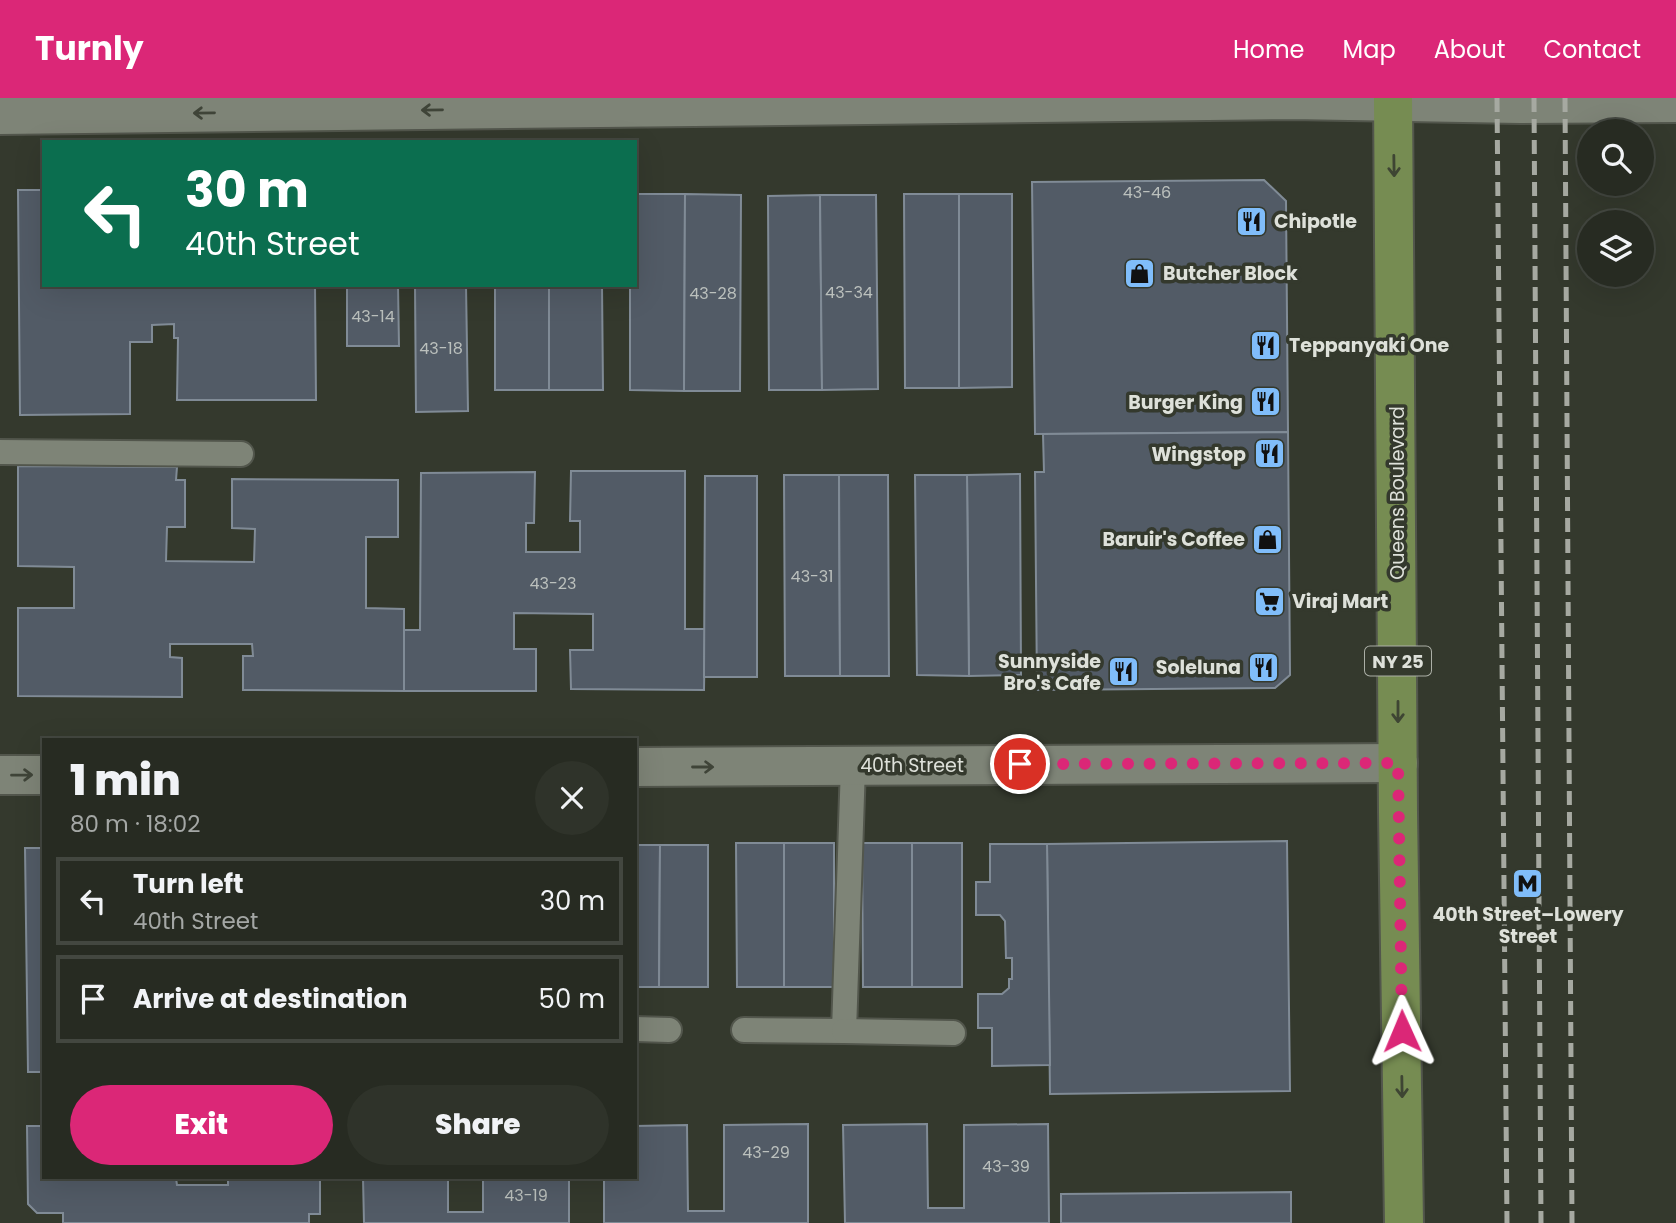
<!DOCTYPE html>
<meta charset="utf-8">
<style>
:root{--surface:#272b22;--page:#2f332a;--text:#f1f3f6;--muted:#a4a7a5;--line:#434740;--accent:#db2777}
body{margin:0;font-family:Poppins,sans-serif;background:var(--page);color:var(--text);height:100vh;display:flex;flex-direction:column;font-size:26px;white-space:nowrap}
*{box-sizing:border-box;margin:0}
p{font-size:23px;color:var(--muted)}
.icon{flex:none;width:38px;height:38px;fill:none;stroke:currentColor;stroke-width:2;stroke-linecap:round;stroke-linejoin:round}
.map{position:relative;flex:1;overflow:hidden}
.details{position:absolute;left:42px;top:640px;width:595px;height:441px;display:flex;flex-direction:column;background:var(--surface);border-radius:0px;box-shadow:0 7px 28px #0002,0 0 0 2px var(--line)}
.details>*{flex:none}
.banner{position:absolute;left:42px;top:42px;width:595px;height:147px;border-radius:0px;box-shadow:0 7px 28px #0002,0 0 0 2px var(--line);background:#0b6e4f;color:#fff;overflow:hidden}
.tools{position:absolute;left:1577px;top:21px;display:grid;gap:14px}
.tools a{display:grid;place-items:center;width:77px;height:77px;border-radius:50%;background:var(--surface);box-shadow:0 7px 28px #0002,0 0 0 2px var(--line);font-size:35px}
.pin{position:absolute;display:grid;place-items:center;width:60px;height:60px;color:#fff;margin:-30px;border:4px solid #fff;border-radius:50%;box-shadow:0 2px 7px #0007}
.me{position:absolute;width:77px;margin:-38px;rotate:359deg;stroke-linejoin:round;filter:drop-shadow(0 0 5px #0008)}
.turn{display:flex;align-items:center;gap:24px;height:147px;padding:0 28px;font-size:32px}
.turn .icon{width:91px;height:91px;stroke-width:2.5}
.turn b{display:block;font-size:49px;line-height:60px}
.round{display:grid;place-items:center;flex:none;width:74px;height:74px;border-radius:37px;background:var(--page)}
.headline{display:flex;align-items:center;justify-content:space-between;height:119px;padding:0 28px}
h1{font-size:42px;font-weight:800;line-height:52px}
.action{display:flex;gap:14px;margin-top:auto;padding:14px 28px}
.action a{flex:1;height:80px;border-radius:42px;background:var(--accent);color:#fff;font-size:28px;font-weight:800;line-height:80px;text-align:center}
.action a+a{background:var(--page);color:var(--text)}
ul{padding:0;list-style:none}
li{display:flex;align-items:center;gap:21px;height:88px;margin:0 14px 10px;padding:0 14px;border:4px solid var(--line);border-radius:0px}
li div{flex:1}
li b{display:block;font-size:26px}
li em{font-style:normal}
header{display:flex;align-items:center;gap:42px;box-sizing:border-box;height:98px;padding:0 35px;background:var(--accent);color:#fff}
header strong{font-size:33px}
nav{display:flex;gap:38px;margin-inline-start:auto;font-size:24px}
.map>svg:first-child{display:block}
</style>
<header>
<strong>Turnly</strong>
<nav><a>Home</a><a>Map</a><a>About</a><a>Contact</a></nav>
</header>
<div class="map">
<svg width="1676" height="1125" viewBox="0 0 1676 1125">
<rect width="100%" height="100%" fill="#34392d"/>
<g fill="#525b66" stroke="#808b96" stroke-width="2">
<polygon points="1264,82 1286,103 1288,334 1035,336 1032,84"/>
<polygon points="18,92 44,92 44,187 315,187 316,302 177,302 178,240 174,240 174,226 152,227 152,244 130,244 130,316 20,317"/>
<polygon points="635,96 685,96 684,293 630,292 630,187 635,187"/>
<polygon points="685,96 741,97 740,293 684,293"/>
<polygon points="904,96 959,96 959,290 905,290"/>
<polygon points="959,96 1012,96 1012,289 959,290"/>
<polygon points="820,97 822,292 769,292 768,98"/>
<polygon points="820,97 876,97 878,291 822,292"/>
<polygon points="347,187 398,187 399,248 347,248"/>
<polygon points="415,187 466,187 468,313 416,314"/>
<rect x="495" y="187" width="54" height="105"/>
<polygon points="549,187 602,187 603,292 549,292"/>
<polygon points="1288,334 1290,577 1275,590 1037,592 1035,374 1044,374 1043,336"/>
<polygon points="18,368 177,369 176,382 185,382 185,429 167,429 166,463 254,464 255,431 232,430 232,381 398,382 398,439 366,439 366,510 404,511 404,593 243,592 243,558 253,558 252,546 170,546 170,559 182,560 182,599 18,598 18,510 74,510 74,469 18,468"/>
<polygon points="571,373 685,373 685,531 705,531 704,592 571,591 570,552 593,552 593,516 514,515 514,551 536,551 536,593 404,593 404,532 420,532 421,375 535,374 534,425 526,425 526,454 580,454 580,423 570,423"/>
<polygon points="1020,376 1021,577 969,578 967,377"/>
<polygon points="784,377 839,377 840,578 785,578"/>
<polygon points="839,377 888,377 889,578 840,578"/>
<polygon points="915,377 967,377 969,578 917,577"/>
<polygon points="705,378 757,378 757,579 704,579"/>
<polygon points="1287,743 1290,993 1050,996 1047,746"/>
<polygon points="736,745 784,745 784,889 737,889"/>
<rect x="784" y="745" width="50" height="144"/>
<polygon points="862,745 912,745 912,889 863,889"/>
<rect x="912" y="745" width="50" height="144"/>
<polygon points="990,746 1047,746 1050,967 992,968 992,930 978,930 978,896 1002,896 1009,890 1009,881 1012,881 1012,860 1006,860 1005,823 1000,817 976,817 976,784 990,784"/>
<polygon points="635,747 660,747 659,889 635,889"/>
<polygon points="660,747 708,747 708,889 659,889"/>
<polygon points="25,750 44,750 44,974 28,974"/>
<polygon points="808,1026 808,1125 604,1125 604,1080 635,1080 635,1028 687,1027 688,1113 724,1113 724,1027"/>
<polygon points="927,1026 928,1110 964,1110 964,1027 1048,1026 1049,1125 845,1125 843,1027"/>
<polygon points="27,1028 44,1028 44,1080 176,1080 177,1087 228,1087 228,1080 320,1080 320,1116 309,1116 309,1125 63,1125 63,1115 37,1115 28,1106"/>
<polygon points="363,1080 448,1080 448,1114 483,1114 483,1080 569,1080 569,1125 364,1125"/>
<polygon points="1291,1094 1291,1125 1061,1125 1061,1096"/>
</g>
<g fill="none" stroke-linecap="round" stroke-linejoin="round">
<defs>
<g id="service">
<polyline points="0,354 241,356"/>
<polyline points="635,931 669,932"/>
<polyline points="744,932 844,933 853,668"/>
<polyline points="844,933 953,935"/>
</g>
<g id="minor">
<polyline points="0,17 1292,2 1520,6 1676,5"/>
<polyline points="635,669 1398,665"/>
<polyline points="0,677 44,677"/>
</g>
<polyline id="primary" points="1393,0 1398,714 1404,1125"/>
</defs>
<use href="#service" stroke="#52564c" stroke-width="28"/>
<use href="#minor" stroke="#52564c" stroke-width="42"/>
<use href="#primary" stroke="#52564c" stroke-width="42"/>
<use href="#service" stroke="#7e8477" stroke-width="24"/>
<use href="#minor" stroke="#7e8477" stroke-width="38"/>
<use href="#primary" stroke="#768c52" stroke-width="38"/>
<g stroke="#a6a9a1" stroke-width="5" stroke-dasharray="14 7" stroke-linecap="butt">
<polyline points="1497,0 1507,1125"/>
<polyline points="1534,0 1541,1125"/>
<polyline points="1565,0 1572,1125"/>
</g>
</g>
<defs><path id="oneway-shaft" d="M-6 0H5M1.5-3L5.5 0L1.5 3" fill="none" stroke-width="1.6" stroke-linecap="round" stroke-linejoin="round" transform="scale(1.75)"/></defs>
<g stroke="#3f4438">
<use href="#oneway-shaft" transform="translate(432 12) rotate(179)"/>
<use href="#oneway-shaft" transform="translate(204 15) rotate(179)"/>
<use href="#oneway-shaft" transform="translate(703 669)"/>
<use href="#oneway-shaft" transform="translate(22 677) rotate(-1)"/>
</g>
<g stroke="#3e4533">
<use href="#oneway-shaft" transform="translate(1394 68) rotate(89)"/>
<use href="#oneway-shaft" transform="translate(1398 614) rotate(90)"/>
<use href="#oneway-shaft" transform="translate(1402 989) rotate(89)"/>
</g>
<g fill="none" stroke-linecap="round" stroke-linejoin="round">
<polyline stroke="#db2777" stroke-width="12" stroke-dasharray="0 21.6" points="1020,666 1398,665 1402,933"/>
</g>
<defs>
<symbol id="restaurant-square" viewBox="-11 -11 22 22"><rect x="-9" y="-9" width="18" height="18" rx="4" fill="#80bdfa" stroke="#34392d"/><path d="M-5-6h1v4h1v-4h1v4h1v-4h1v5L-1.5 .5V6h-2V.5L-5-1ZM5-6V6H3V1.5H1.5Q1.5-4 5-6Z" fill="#111"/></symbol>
<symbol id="shop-square" viewBox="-11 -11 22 22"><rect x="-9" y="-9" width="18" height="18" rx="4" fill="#80bdfa" stroke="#34392d"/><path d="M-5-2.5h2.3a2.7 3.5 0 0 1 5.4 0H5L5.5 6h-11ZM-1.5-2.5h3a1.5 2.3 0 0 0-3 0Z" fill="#111"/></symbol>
<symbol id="supermarket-square" viewBox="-11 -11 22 22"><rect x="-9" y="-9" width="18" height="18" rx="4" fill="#80bdfa" stroke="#34392d"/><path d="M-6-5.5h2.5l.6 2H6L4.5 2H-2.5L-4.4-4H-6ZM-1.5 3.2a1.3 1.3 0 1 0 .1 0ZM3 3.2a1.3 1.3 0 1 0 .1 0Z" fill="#111"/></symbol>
<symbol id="metro-square" viewBox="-11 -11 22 22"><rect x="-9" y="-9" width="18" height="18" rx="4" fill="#80bdfa" stroke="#34392d"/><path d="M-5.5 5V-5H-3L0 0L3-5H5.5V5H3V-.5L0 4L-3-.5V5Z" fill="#111"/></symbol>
</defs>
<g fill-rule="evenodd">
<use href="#restaurant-square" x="1234" y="106" width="35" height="35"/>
<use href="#shop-square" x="1122" y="158" width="35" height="35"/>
<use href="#restaurant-square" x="1248" y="230" width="35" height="35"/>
<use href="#restaurant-square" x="1248" y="286" width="35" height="35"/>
<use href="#restaurant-square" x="1252" y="338" width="35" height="35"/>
<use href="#shop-square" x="1250" y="424" width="35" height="35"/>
<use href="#supermarket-square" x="1252" y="486" width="35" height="35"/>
<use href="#restaurant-square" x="1246" y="552" width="35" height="35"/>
<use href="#restaurant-square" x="1106" y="556" width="35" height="35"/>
<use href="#metro-square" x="1510" y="768" width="35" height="35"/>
</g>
<g text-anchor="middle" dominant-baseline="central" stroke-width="7" stroke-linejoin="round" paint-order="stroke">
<g font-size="16" fill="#bbc0bd">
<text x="1147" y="94">43-46</text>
<text x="849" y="194">43-34</text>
<text x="713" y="195">43-28</text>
<text x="373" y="218">43-14</text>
<text x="441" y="250">43-18</text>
<text x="812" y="478">43-31</text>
<text x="553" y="485">43-23</text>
<text x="766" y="1054">43-29</text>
<text x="1006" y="1068">43-39</text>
<text x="526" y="1097">43-19</text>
</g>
<rect fill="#34392d" stroke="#abafa6" stroke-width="2" x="1365" y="548.5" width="66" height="29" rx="5"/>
<g font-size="18" font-weight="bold" fill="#dee1da">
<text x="1398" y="563">NY 25</text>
</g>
<g font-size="19" font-weight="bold" fill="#dee1da" stroke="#34392d" text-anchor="end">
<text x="1274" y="123" text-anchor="start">Chipotle</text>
<text x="1163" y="175" text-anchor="start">Butcher Block</text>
<text x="1289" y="247" text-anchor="start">Teppanyaki One</text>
<text x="1243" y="304">Burger King</text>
<text x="1246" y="356">Wingstop</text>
<text x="1245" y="441">Baruir's Coffee</text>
<text x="1292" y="503" text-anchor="start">Viraj Mart</text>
<text x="1101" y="563">Sunnyside<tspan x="1101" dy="22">Bro's Cafe</tspan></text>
<text x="1241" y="569">Soleluna</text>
<text x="1528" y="816" text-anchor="middle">40th Street–Lowery<tspan x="1528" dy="22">Street</tspan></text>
</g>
<g font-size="19" fill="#dee1da" stroke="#34392d">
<text transform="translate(1397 395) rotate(-90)">Queens Boulevard</text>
<text x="912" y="667">40th Street</text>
</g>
</g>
</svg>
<div class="tools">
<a><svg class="icon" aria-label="search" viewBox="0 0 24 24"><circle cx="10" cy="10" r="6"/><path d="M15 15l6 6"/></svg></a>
<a><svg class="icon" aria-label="layers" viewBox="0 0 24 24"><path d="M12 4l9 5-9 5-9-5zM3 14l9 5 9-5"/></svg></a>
</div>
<div class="pin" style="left:1020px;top:666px;background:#d93025"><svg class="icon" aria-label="arrive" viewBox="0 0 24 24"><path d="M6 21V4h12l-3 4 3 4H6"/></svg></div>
<svg class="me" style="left:1402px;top:933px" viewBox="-20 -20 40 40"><path d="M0-17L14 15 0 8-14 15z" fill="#db2777" stroke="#fff" stroke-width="4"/></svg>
<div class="banner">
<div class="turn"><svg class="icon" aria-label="left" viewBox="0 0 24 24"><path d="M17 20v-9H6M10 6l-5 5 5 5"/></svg><div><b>30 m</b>40th Street</div></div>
</div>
<section class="details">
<div class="headline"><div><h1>1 min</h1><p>80 m · 18:02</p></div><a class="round"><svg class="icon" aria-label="close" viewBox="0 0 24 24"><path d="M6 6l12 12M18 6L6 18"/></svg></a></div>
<ul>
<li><svg class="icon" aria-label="left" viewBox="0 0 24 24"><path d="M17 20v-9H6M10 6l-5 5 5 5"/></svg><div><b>Turn left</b><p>40th Street</p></div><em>30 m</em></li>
<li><svg class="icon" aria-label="arrive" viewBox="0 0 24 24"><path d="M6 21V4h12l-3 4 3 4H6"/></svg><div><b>Arrive at destination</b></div><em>50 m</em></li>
</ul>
<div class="action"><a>Exit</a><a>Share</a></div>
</section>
</div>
